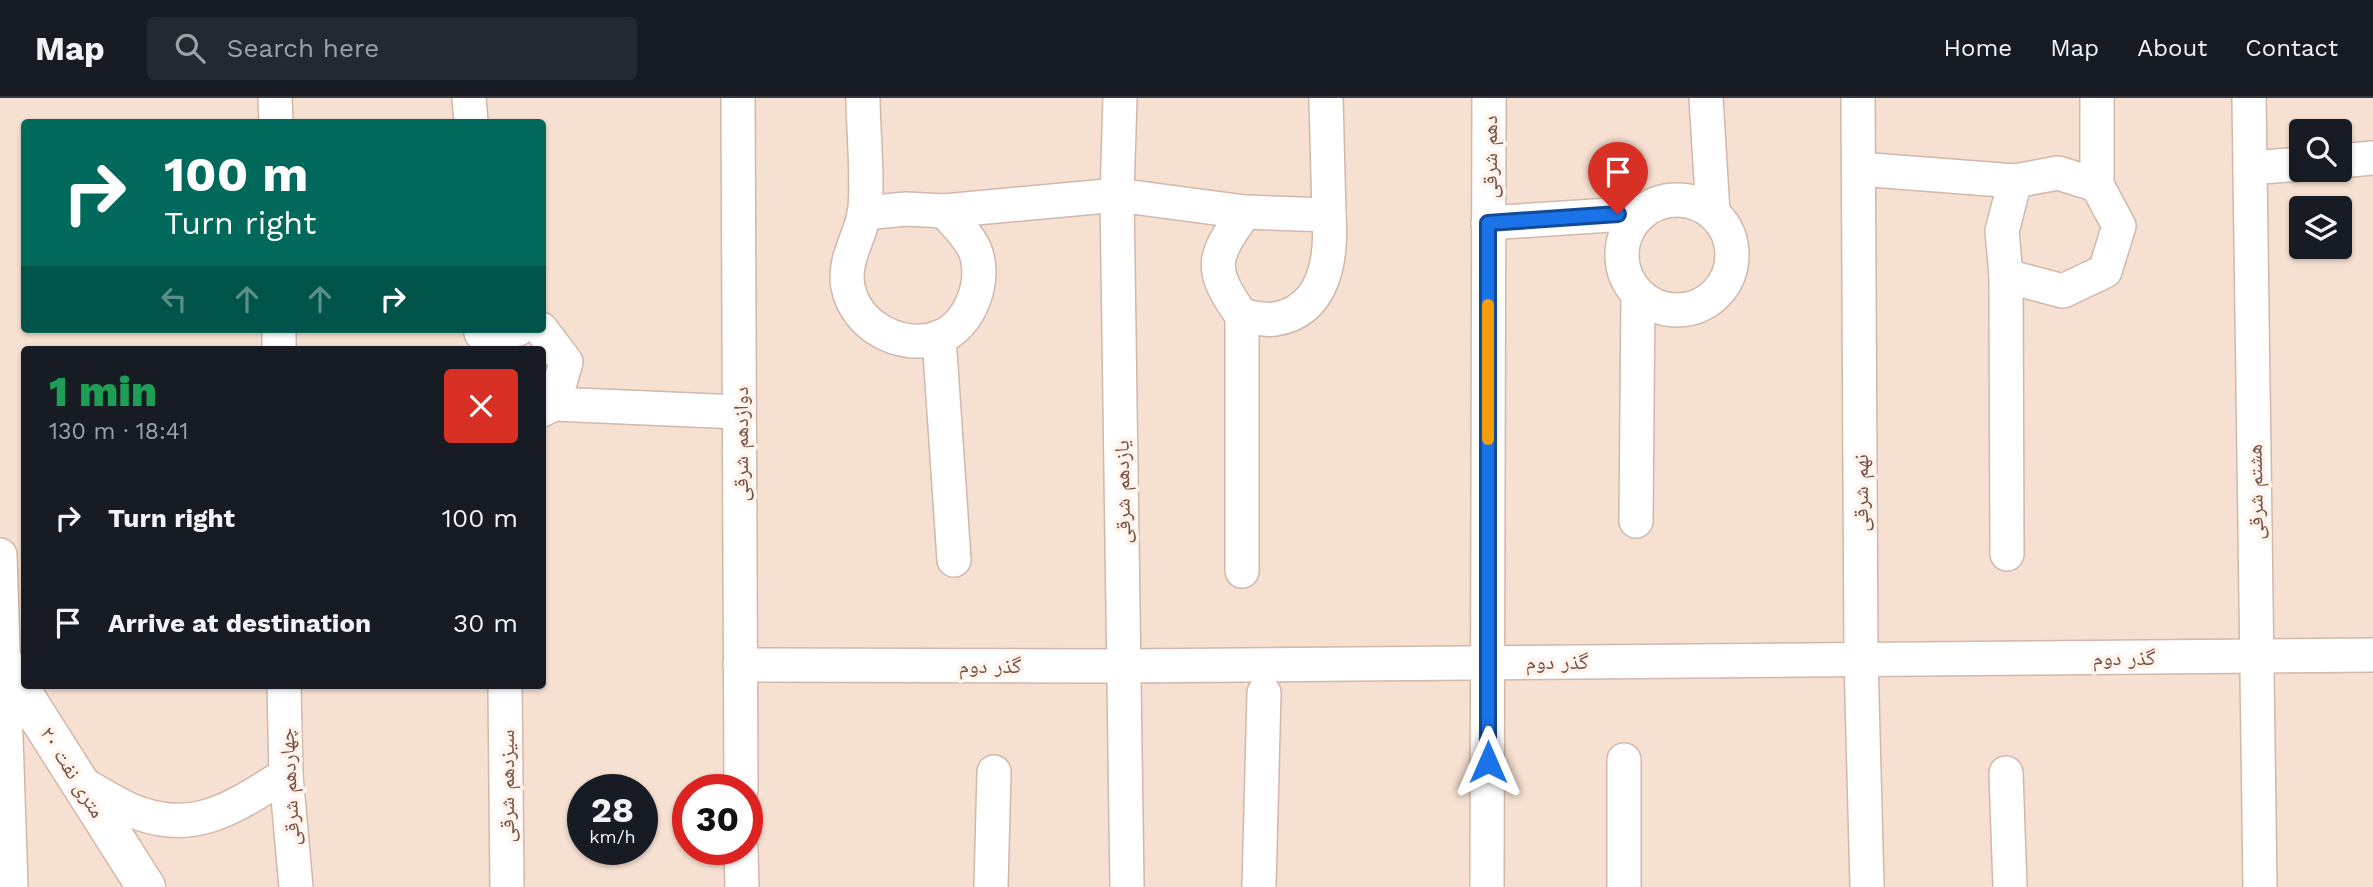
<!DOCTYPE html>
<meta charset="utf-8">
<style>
:root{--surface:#171b24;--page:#242831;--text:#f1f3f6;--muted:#9ea1a6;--line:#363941}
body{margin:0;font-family:"Work Sans","Noto Naskh Arabic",sans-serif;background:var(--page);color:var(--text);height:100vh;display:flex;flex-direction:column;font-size:26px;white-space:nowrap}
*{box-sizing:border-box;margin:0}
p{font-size:23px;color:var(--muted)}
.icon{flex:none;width:38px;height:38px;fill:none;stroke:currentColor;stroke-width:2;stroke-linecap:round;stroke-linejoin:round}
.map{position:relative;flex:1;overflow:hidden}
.side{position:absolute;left:21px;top:248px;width:525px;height:343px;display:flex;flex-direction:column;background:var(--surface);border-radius:7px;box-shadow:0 2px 5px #0004}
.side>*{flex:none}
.hud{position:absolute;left:21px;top:21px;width:525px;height:214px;border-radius:7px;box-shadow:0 2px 5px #0004;background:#00695c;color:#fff;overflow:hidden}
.fabs{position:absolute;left:2289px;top:21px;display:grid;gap:14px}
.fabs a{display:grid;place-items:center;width:63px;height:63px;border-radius:7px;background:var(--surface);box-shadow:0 2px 5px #0004;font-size:35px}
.speed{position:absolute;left:567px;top:676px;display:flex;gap:14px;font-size:35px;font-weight:700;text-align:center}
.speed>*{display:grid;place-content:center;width:91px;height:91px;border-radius:50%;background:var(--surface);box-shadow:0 2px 5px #0004;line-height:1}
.speed small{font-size:18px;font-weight:400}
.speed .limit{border:10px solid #d22;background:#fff;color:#111}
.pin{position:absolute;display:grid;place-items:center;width:60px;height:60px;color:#fff;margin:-72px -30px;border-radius:50% 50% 50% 0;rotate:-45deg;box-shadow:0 0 7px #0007}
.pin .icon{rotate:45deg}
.me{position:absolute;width:77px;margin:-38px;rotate:0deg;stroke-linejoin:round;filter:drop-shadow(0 0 5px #0008)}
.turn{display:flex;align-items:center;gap:24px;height:147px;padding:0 28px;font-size:32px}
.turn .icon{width:91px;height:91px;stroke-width:2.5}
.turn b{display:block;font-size:49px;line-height:60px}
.lanes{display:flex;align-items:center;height:66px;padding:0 28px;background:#0003;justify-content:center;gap:35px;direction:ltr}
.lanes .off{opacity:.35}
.round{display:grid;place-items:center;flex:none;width:74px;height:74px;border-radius:7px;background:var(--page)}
.summary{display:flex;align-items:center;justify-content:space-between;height:119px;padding:0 28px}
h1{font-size:42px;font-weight:800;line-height:52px;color:#1e9e55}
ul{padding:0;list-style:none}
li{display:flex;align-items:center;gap:21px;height:105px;padding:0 28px}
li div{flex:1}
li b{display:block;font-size:26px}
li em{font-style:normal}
header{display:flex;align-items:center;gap:42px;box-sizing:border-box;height:98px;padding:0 35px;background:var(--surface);border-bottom:2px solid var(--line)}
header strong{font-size:33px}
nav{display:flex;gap:38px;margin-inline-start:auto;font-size:24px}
.search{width:490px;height:63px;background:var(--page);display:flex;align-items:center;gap:18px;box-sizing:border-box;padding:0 24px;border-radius:7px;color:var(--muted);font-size:26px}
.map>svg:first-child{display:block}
</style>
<header>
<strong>Map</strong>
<div class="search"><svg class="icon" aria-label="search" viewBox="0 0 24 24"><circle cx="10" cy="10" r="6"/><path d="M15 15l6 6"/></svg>Search here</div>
<nav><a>Home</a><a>Map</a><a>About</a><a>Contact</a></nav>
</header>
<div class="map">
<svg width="2373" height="789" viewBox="0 0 2373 789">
<rect width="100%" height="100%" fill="#feefe4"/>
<path fill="#f6e0d1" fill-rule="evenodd" d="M0 0H2373V789H0ZM24 24H542V231H24ZM2301 33H2340V72H2301ZM2301 110H2340V149H2301ZM24 252H542V588H24ZM583 691H642V751H583ZM688 691H747V751H688Z"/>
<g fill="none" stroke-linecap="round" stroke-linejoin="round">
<defs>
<g id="street">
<polyline points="275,0 276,24"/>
<polyline points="469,0 471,24"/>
<polyline points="738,0 741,691"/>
<path d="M863 0C863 31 869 89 864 117 859 141 843 163 848 189 856 228 900 252 938 240 971 228 988 180 974 150 967 136 955 125 944 113"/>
<polyline points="1120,0 1117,97 1127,789"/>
<polyline points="1326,0 1329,117"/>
<polyline points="1706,0 1713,115"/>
<polyline points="1858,0 1861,560 1867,789"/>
<polyline points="2249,0 2260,789"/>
<polyline points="2340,63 2373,60"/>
<polyline points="2250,70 2301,66"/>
<polyline points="1859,71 2015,83 2058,75 2097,87"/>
<circle cx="1677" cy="157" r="55"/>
<path d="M864 115 906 111 944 113 1117 97 1245 114 1329 117C1332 160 1325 213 1275 221 1265 223 1252 219 1242 218 1208 170 1212 160 1245 114"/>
<polyline points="1488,125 1641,115"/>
<polyline points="2006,178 2063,193 2105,173 2119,128 2097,87 2097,0"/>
<polyline points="279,231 279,252"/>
<polyline points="541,231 566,264 554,306"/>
<polyline points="481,235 518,231"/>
<polyline points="939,239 954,462"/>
<polyline points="542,312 554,306 739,314"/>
<polyline points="1636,423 1638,196"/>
<polyline points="2007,456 2006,178 2002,133 2015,83"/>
<polyline points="0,457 11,789"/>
<polyline points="1242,473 1242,218"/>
<polyline points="740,567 1124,568 2373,557"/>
<polyline points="284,588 286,677 296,789"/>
<polyline points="505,588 507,789"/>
<polyline points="2006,675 2010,789"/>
<path d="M79 684C99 694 120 710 141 716 200 736 237 706 286 677"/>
<polyline points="741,751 742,789"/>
<polyline points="991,789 994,674"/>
<polyline points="1259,789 1264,595"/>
<polyline points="1487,789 1489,0"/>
<polyline points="1624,789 1624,662"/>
</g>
<polyline id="secondary" points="0,559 146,789"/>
</defs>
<use href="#street" stroke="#d2b7ab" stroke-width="36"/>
<use href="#secondary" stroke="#d6b6a9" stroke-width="41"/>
<use href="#street" stroke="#fff" stroke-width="33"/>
<use href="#secondary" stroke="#fff" stroke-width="38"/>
</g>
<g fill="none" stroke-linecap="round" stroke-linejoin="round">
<defs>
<polyline id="route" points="1488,664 1488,125 1618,116"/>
</defs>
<use href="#route" stroke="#114b97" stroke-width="18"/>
<use href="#route" stroke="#1a73e8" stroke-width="12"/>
<polyline stroke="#f59e0b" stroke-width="12" points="1488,341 1488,207"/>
</g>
<g text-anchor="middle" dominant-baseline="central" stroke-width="7" stroke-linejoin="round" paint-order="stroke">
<g font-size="21" fill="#785147" stroke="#fff4eb">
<text transform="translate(1489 59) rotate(-90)">دهم شرقی</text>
<text transform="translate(740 346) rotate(-90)">دوازدهم شرقی</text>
<text transform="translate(1122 394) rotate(-91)">یازدهم شرقی</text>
<text transform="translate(2255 394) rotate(-91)">هشتم شرقی</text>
<text transform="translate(1860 395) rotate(-90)">نهم شرقی</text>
<text x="2124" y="559">گذر دوم</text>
<text x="1557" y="563">گذر دوم</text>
<text x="990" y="567">گذر دوم</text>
<text transform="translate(73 674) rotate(58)">۲۰ متری نفت</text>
<text transform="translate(506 688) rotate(-90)">سیزدهم شرقی</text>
<text transform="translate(289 689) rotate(-93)">چهاردهم شرقی</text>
</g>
</g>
</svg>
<div class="fabs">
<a><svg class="icon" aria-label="search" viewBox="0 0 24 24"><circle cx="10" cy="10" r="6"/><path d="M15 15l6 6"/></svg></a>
<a><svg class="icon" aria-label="layers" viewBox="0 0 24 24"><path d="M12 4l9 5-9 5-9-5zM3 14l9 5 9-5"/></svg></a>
</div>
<div class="speed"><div>28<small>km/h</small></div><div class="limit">30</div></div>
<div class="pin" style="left:1618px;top:116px;background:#d93025"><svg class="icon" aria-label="arrive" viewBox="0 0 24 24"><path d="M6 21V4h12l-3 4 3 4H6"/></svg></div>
<svg class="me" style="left:1488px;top:664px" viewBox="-20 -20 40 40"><path d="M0-17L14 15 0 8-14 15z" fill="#1a73e8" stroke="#fff" stroke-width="4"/></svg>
<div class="hud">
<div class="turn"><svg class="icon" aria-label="right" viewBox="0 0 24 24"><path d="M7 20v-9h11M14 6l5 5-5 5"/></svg><div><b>100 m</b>Turn right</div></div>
<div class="lanes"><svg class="icon off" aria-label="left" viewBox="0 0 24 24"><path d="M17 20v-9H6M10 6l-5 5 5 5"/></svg><svg class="icon off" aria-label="ahead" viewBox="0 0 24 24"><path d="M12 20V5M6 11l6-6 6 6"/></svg><svg class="icon off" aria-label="ahead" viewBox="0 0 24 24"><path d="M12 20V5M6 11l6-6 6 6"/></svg><svg class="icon" aria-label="right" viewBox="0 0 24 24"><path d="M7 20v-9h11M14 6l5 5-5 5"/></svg></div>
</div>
<section class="side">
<div class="summary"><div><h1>1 min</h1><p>130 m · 18:41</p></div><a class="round" style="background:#d93025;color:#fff"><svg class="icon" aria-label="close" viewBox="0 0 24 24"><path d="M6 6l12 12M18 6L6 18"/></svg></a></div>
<ul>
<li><svg class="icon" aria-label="right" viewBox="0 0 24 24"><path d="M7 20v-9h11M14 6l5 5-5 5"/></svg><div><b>Turn right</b></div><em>100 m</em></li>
<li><svg class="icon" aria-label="arrive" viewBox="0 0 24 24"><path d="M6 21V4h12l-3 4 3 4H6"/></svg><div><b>Arrive at destination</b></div><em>30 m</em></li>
</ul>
</section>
</div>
